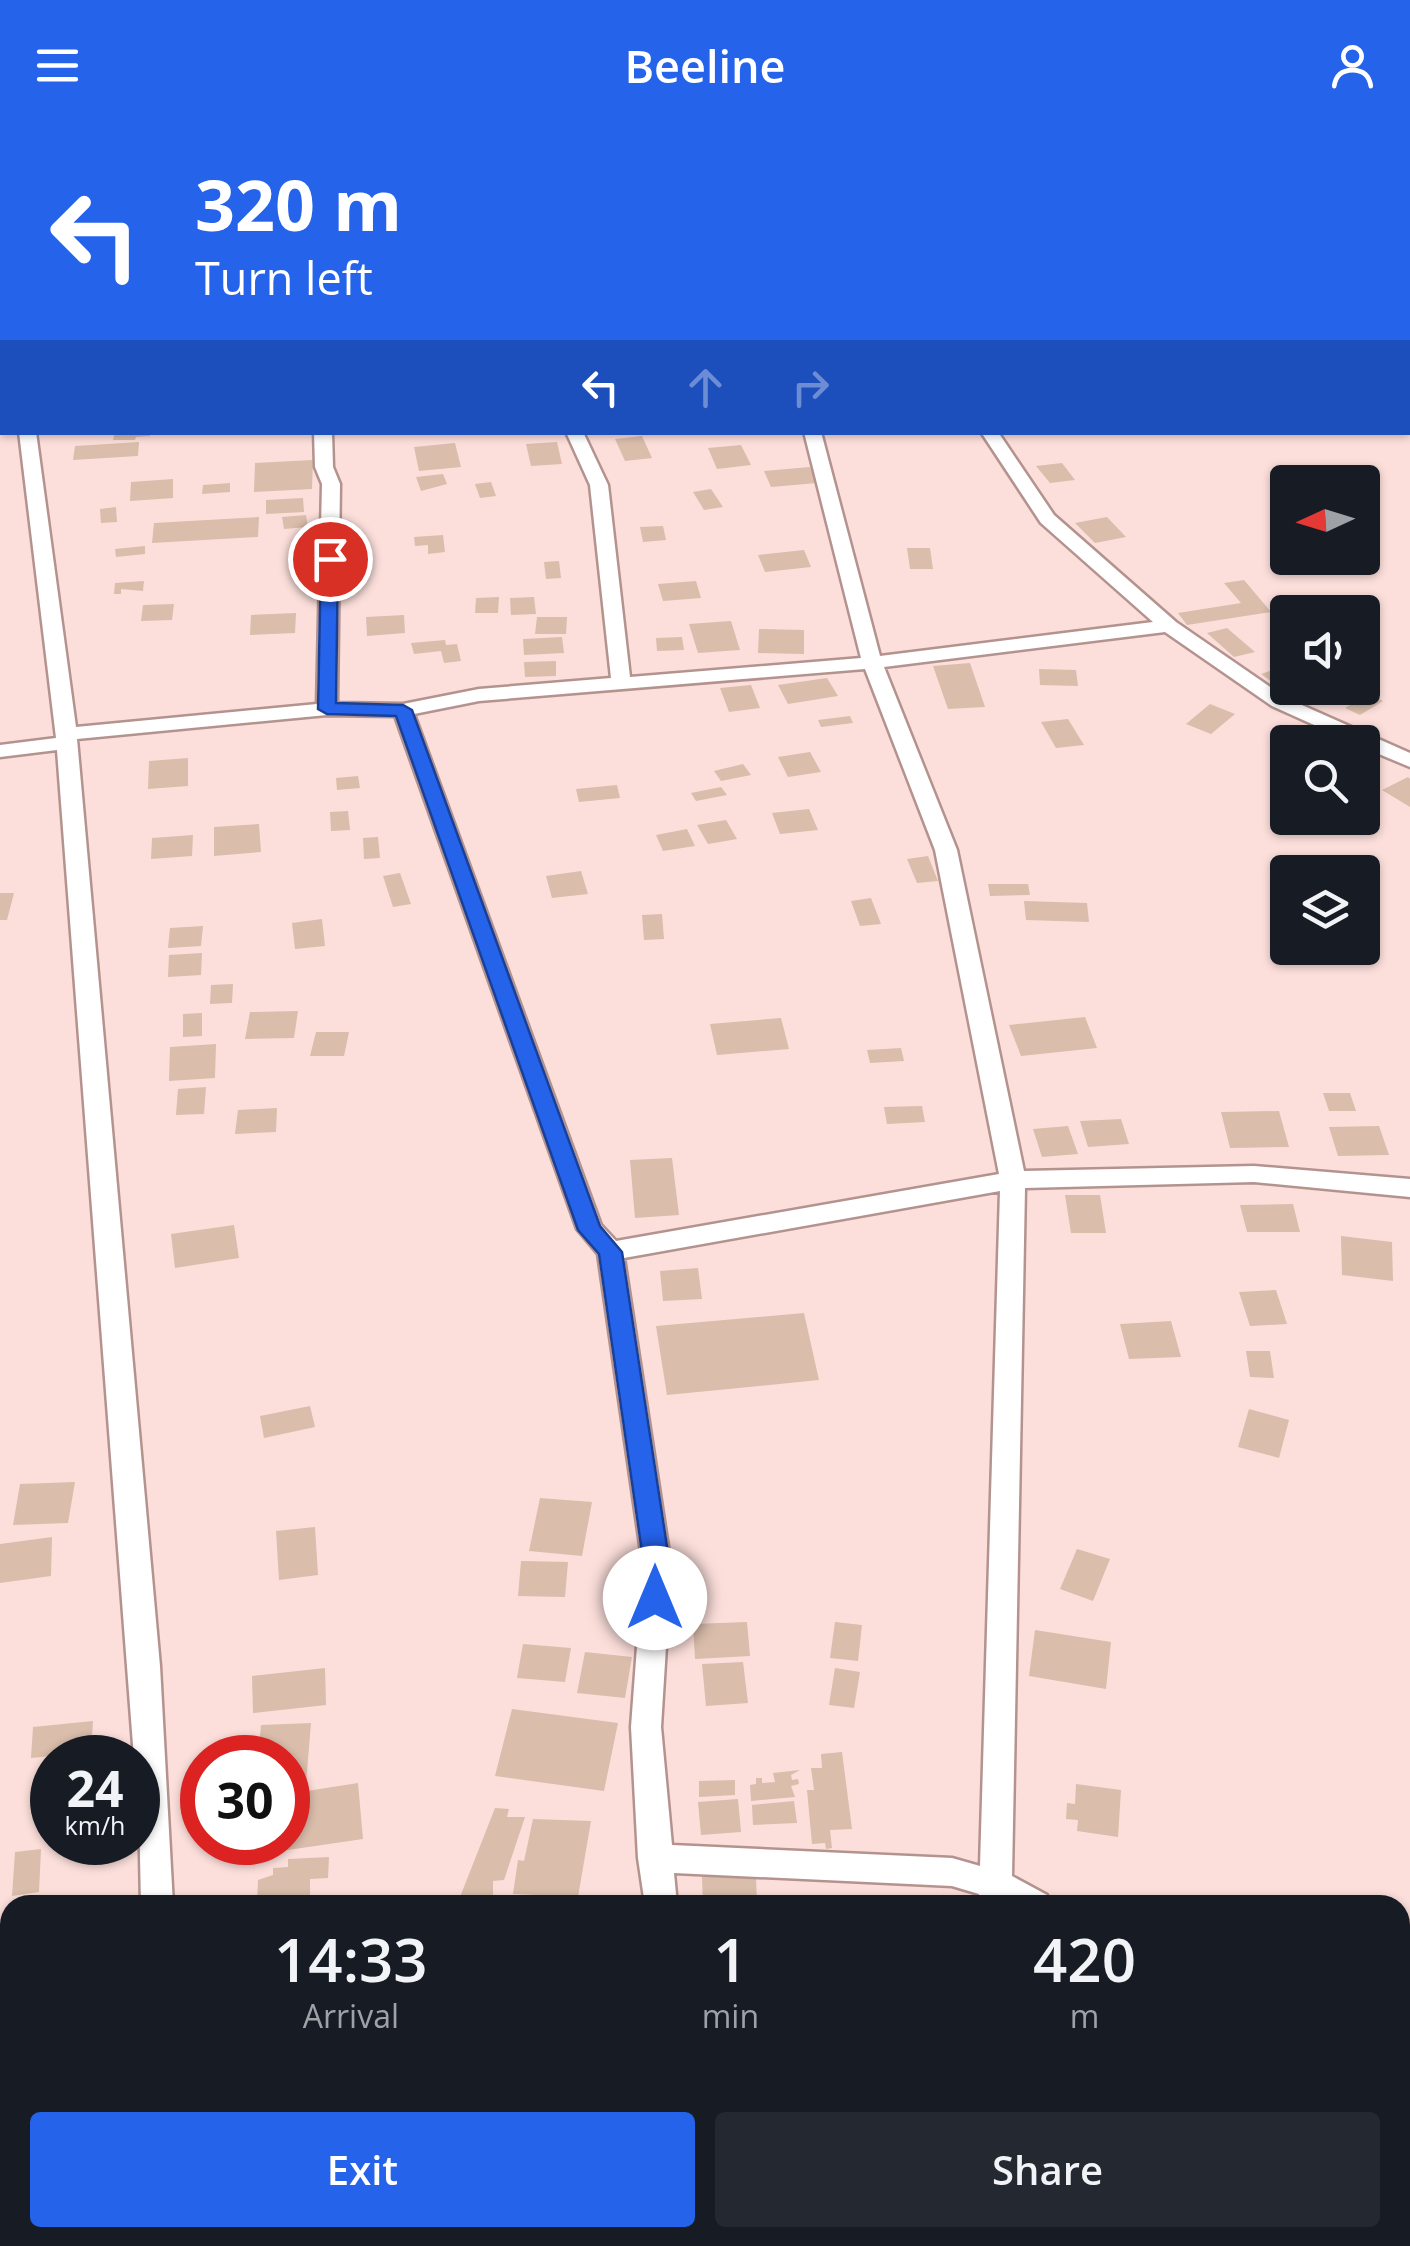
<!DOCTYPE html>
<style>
:root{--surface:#171b24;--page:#242831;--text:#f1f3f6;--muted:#9ea1a6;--accent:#2563eb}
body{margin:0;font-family:"Open Sans",sans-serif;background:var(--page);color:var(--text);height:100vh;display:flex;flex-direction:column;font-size:38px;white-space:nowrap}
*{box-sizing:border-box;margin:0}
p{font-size:32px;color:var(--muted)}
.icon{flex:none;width:55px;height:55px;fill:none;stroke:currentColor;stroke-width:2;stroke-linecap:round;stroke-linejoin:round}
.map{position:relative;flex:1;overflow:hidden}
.sheet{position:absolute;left:0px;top:1765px;width:1410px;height:352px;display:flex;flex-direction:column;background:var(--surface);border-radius:30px 30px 0 0;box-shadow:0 2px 8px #0004}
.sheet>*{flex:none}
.banner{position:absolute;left:0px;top:0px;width:1410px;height:305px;box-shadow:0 2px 8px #0004;background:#2563eb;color:#fff;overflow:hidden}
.needle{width:65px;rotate:266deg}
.tools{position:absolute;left:1270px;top:335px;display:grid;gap:20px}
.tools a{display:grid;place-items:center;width:110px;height:110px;border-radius:10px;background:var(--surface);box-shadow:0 2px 8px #0004;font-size:50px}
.speed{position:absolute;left:30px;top:1605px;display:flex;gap:20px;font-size:50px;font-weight:700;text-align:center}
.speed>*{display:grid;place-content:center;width:130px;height:130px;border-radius:50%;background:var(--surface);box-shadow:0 2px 8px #0004;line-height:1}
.speed small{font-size:25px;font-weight:400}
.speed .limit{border:15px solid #d22;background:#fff;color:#111}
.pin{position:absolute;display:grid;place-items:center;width:85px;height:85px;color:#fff;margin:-42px;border:5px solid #fff;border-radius:50%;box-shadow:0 2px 10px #0007}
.me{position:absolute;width:110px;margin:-55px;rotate:0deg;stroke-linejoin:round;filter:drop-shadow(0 0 8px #0008)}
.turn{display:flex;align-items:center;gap:35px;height:210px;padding:0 30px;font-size:45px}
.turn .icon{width:130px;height:130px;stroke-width:2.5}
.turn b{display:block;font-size:70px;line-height:85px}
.lanes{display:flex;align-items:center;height:95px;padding:0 30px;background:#0003;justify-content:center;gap:50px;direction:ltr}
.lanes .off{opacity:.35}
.eta{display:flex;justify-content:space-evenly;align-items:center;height:170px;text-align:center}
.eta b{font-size:60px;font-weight:600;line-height:70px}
.cta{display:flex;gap:20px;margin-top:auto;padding:20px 30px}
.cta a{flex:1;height:115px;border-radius:10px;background:var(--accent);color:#fff;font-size:40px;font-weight:600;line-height:115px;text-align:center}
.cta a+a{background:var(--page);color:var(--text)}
header{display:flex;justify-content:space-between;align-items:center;height:130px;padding:0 30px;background:var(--accent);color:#fff;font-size:45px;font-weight:600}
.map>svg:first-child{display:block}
</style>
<header><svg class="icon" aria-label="menu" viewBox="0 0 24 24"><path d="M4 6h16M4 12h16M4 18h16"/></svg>Beeline<svg class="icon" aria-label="person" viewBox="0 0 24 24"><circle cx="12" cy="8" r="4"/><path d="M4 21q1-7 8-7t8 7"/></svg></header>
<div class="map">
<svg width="1410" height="2116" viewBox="0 0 1410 2116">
<rect width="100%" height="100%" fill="#fcdfdb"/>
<g fill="#dabdab">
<polygon points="115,302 151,302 150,306 136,307 135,310 113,310"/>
<polygon points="642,306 652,328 625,331 615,309"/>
<polygon points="139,312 138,326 73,330 75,316"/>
<polygon points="557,312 562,334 531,336 526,314"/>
<polygon points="455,313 461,337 419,341 414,317"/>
<polygon points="741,315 751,335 717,339 708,318"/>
<polygon points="313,330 312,359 254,362 255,333"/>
<polygon points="1062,333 1075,350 1050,353 1036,336"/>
<polygon points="810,337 817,353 771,357 764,341"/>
<polygon points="443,344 447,354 421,361 416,347"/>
<polygon points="173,349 173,368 130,371 131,352"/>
<polygon points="491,352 496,366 480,368 475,354"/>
<polygon points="230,353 230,362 202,364 203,355"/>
<polygon points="711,359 723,377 704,380 693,362"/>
<polygon points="303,368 304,382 266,384 266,370"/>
<polygon points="116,377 117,392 101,393 100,379"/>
<polygon points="306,385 308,397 284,399 282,387"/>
<polygon points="259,387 258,407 152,413 154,393"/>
<polygon points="1107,387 1126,407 1095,413 1075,393"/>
<polygon points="663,396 666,410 643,412 640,397"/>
<polygon points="443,405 445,422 428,424 428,415 415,416 414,407"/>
<polygon points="145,416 145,424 116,427 115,419"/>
<polygon points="907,418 930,418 933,439 910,439"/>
<polygon points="804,420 811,437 765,442 758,425"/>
<polygon points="559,431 561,448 546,449 544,432"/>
<polygon points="1244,450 1271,482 1187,495 1178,483 1241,473 1224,453"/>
<polygon points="144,451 143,461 121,459 121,464 114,464 115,453"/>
<polygon points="696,451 701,468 663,471 658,454"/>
<polygon points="499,467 498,483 475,483 476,468"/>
<polygon points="534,467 536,484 511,485 510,468"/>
<polygon points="174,474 172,490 141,491 143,475"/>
<polygon points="296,483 295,503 250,505 251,485"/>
<polygon points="404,485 405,503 367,506 366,487"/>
<polygon points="537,487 567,487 566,504 535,504"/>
<polygon points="731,491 740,520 698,523 689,494"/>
<polygon points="1227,498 1255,522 1234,527 1207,503"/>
<polygon points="759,499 804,500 804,524 758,523"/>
<polygon points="562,507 564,523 524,525 523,509"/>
<polygon points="682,507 684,520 657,521 656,508"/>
<polygon points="445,510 446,515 457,514 461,531 444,533 441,521 414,524 411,513"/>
<polygon points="556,531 556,546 525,547 524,532"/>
<polygon points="970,533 985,577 948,579 933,536"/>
<polygon points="1288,535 1288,547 1272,552 1261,544"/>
<polygon points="1039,539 1076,540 1078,556 1040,555"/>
<polygon points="827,548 838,566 788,574 778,555"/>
<polygon points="751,555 760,578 729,582 720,558"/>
<polygon points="1369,564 1383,571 1360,585 1345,578"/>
<polygon points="1210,574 1235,584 1211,604 1186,594"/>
<polygon points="850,586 853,593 821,597 818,590"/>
<polygon points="1068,589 1084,615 1056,618 1041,592"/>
<polygon points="810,622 821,642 788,647 778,627"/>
<polygon points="188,628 188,656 148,659 149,631"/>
<polygon points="743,634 751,645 721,651 714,641"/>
<polygon points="358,646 360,658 337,660 336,648"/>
<polygon points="1408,647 1410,649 1410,677 1382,660"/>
<polygon points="617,655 620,668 579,672 576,659"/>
<polygon points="721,657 727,665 696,671 691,663"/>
<polygon points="809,679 818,700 780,704 772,683"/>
<polygon points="348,681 350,700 331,701 330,682"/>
<polygon points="726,690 737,709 708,714 697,695"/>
<polygon points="259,694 261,722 214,726 214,697"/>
<polygon points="687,699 695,716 663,721 656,705"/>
<polygon points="193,705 192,726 151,729 152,708"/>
<polygon points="378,707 380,728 364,729 363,708"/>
<polygon points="928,726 938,751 917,753 907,729"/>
<polygon points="581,741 588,764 552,768 546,746"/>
<polygon points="400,743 411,774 393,777 383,746"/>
<polygon points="988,754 1028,754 1030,765 990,766"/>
<polygon points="0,763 14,763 7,790 0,790"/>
<polygon points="871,768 881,794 860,796 851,771"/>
<polygon points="1024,771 1087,773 1089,792 1026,790"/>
<polygon points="662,784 664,809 644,810 642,785"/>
<polygon points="322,789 325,816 295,819 292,793"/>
<polygon points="203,796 201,816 168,818 170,798"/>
<polygon points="202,823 201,845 168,847 169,825"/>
<polygon points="233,854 232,873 210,874 211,855"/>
<polygon points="298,881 294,908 245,909 250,882"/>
<polygon points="202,883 202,906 183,907 183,884"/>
<polygon points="1085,887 1097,918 1021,926 1009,895"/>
<polygon points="781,888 789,919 717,925 710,894"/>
<polygon points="316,902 349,902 344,926 310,926"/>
<polygon points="216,914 215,948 169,951 170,917"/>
<polygon points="901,918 904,931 870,933 867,920"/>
<polygon points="206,957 204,984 176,985 178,959"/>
<polygon points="1323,963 1350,963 1356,981 1329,981"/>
<polygon points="922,976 925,992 887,994 884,977"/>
<polygon points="277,978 276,1002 235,1004 238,980"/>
<polygon points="1279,981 1289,1017 1230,1018 1221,982"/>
<polygon points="1121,989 1129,1014 1088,1017 1080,991"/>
<polygon points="1068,996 1078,1024 1042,1027 1033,999"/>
<polygon points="1379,996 1389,1025 1338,1026 1329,997"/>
<polygon points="672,1028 679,1085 635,1088 630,1030"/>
<polygon points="1065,1065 1100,1065 1106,1103 1071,1103"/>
<polygon points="1293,1074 1300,1102 1247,1102 1240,1075"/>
<polygon points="234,1095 239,1128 175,1138 171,1104"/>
<polygon points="1341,1106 1392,1112 1393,1151 1342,1145"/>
<polygon points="698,1138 702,1169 663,1171 660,1141"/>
<polygon points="1276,1160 1287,1194 1250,1196 1239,1162"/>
<polygon points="804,1183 819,1250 667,1265 656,1196"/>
<polygon points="1171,1191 1181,1227 1129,1229 1120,1194"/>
<polygon points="1246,1221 1270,1221 1274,1248 1250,1247"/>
<polygon points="310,1276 315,1297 264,1308 260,1286"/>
<polygon points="1249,1279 1289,1290 1279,1328 1238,1317"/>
<polygon points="75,1352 68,1393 13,1395 20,1354"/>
<polygon points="540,1368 592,1372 582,1426 529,1421"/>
<polygon points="315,1397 318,1445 279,1450 276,1401"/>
<polygon points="52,1407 51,1446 0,1453 0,1414"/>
<polygon points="1077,1419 1110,1429 1093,1471 1060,1459"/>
<polygon points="521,1431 568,1432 565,1467 518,1466"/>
<polygon points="747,1492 750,1526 695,1529 693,1494"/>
<polygon points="835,1492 862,1495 858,1531 830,1528"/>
<polygon points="1035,1500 1111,1512 1106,1559 1029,1546"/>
<polygon points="523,1514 571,1518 565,1552 517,1548"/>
<polygon points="585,1522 632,1527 625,1568 577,1563"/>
<polygon points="743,1532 748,1573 706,1576 702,1534"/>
<polygon points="325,1538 326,1575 253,1583 252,1546"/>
<polygon points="835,1538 860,1542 854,1578 829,1575"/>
<polygon points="512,1579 618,1593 604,1661 495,1646"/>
<polygon points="93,1591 91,1622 31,1628 33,1597"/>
<polygon points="311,1593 306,1654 288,1655 288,1628 258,1628 261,1595"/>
<polygon points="842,1622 852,1699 830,1700 832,1718 826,1719 825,1713 812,1714 807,1660 814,1660 811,1638 822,1638 821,1624"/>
<polygon points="800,1640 791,1645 792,1650 798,1649 799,1654 791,1656 795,1667 751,1671 750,1655 756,1654 756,1648 762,1648 762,1653 775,1652 773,1643"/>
<polygon points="735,1650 735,1665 699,1667 699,1651"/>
<polygon points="358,1653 363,1709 281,1721 281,1712 288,1712 288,1664"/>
<polygon points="1076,1654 1121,1660 1118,1707 1077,1701 1078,1690 1066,1689 1067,1673 1075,1674"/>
<polygon points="738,1669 741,1702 701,1705 698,1672"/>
<polygon points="794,1671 797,1693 753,1695 752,1675"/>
<polygon points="495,1678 509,1679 507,1687 525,1687 504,1750 493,1751 493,1768 460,1767"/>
<polygon points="533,1689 591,1691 578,1767 513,1764 518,1730 524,1731"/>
<polygon points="41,1719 39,1762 12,1766 15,1722"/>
<polygon points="329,1727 328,1748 310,1749 310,1766 257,1775 258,1750 273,1745 273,1738 288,1737 288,1729"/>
<polygon points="756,1746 757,1775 703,1775 702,1747"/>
<polygon points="868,1766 943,1771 943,1775 868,1775"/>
<polygon points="10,1790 10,1831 0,1832 0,1792"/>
<polygon points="1400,1897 1410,1900 1410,1950 1400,1947"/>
<polygon points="10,1947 10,2025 0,2026 0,1948"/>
<polygon points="264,2108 330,2108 330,2115 264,2116"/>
<polygon points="425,2108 441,2108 441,2116 384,2116"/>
<rect x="565" y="2108" width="77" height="8"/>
<polygon points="780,2108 851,2108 852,2116 781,2116"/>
</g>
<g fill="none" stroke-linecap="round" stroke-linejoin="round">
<defs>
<g id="street">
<polygon points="227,0 241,0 242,2 228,2"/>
<polygon points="508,0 525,0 526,2 510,2"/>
<rect x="0" y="210" width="2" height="10"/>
<path d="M19 302H36L76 597 317 574 322 354 315 337 314 302H332L333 337 340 354 337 573 403 574 479 559 611 548 590 355 566 302H583L608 355 630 547 861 528 804 302H821L880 526 1153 492 1041 393 981 302H998L1054 385 1176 492 1286 568 1410 623V637L1362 617V612H1352L1272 576 1165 502 884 537 957 720 1024 1041 1254 1036 1410 1049V1067L1254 1052 1025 1058 1012 1746 1047 1765 1052 1775H979V1764L952 1756 674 1743 677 1775H645L638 1728 631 1597 643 1436 598 1124 577 1099 395 586 327 585 77 609 160 1536 173 1775H141L138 1628H134L57 620 0 627V615L56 608ZM865 539 935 720 999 1044 616 1111 601 1095 414 584 479 571ZM1000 1061 980 1736 952 1728 672 1715 661 1597 671 1436 624 1128Z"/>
<polygon points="1400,1969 1410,1973 1410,2007 1400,2004"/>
<polygon points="156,2108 192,2108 193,2116 157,2116"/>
<polygon points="691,2108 727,2108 728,2116 692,2116"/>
<rect x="935" y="2108" width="36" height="8"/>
</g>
</defs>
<use href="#street" stroke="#b4938f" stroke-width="5"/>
<use href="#street" fill="#fff" fill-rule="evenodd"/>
</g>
<polygon fill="#2563eb" stroke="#184099" stroke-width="2.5" points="330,424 338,429 336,573 403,575 412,580 600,1096 622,1122 670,1436 664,1476 655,1479 646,1476 642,1468 644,1436 599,1124 578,1100 396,586 327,584 318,579 321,429"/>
</svg>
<div class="tools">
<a><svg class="needle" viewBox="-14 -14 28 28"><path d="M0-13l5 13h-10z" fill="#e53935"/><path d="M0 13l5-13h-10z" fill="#9ea1a6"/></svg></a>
<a><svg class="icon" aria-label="sound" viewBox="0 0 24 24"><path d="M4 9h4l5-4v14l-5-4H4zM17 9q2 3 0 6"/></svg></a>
<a><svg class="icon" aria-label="search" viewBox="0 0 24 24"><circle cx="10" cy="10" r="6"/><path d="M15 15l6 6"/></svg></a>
<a><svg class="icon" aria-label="layers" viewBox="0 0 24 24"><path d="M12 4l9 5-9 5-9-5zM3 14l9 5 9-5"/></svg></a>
</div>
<div class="speed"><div>24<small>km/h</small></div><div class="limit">30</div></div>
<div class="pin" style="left:330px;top:429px;background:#d93025"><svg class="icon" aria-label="arrive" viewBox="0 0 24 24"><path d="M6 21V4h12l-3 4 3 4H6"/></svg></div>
<svg class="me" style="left:655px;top:1468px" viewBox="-20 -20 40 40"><circle r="19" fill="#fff"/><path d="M0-13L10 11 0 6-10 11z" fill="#2563eb"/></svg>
<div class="banner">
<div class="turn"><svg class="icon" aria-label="left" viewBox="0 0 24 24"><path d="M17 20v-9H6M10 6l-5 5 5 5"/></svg><div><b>320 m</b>Turn left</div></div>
<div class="lanes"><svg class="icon" aria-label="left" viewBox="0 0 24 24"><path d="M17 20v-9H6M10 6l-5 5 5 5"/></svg><svg class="icon off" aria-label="ahead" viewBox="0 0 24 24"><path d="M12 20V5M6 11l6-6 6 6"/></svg><svg class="icon off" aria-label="right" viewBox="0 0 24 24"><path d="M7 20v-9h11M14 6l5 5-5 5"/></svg></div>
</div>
<section class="sheet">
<div class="eta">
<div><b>14:33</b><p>Arrival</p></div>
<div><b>1</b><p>min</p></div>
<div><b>420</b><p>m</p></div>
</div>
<div class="cta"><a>Exit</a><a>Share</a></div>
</section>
</div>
